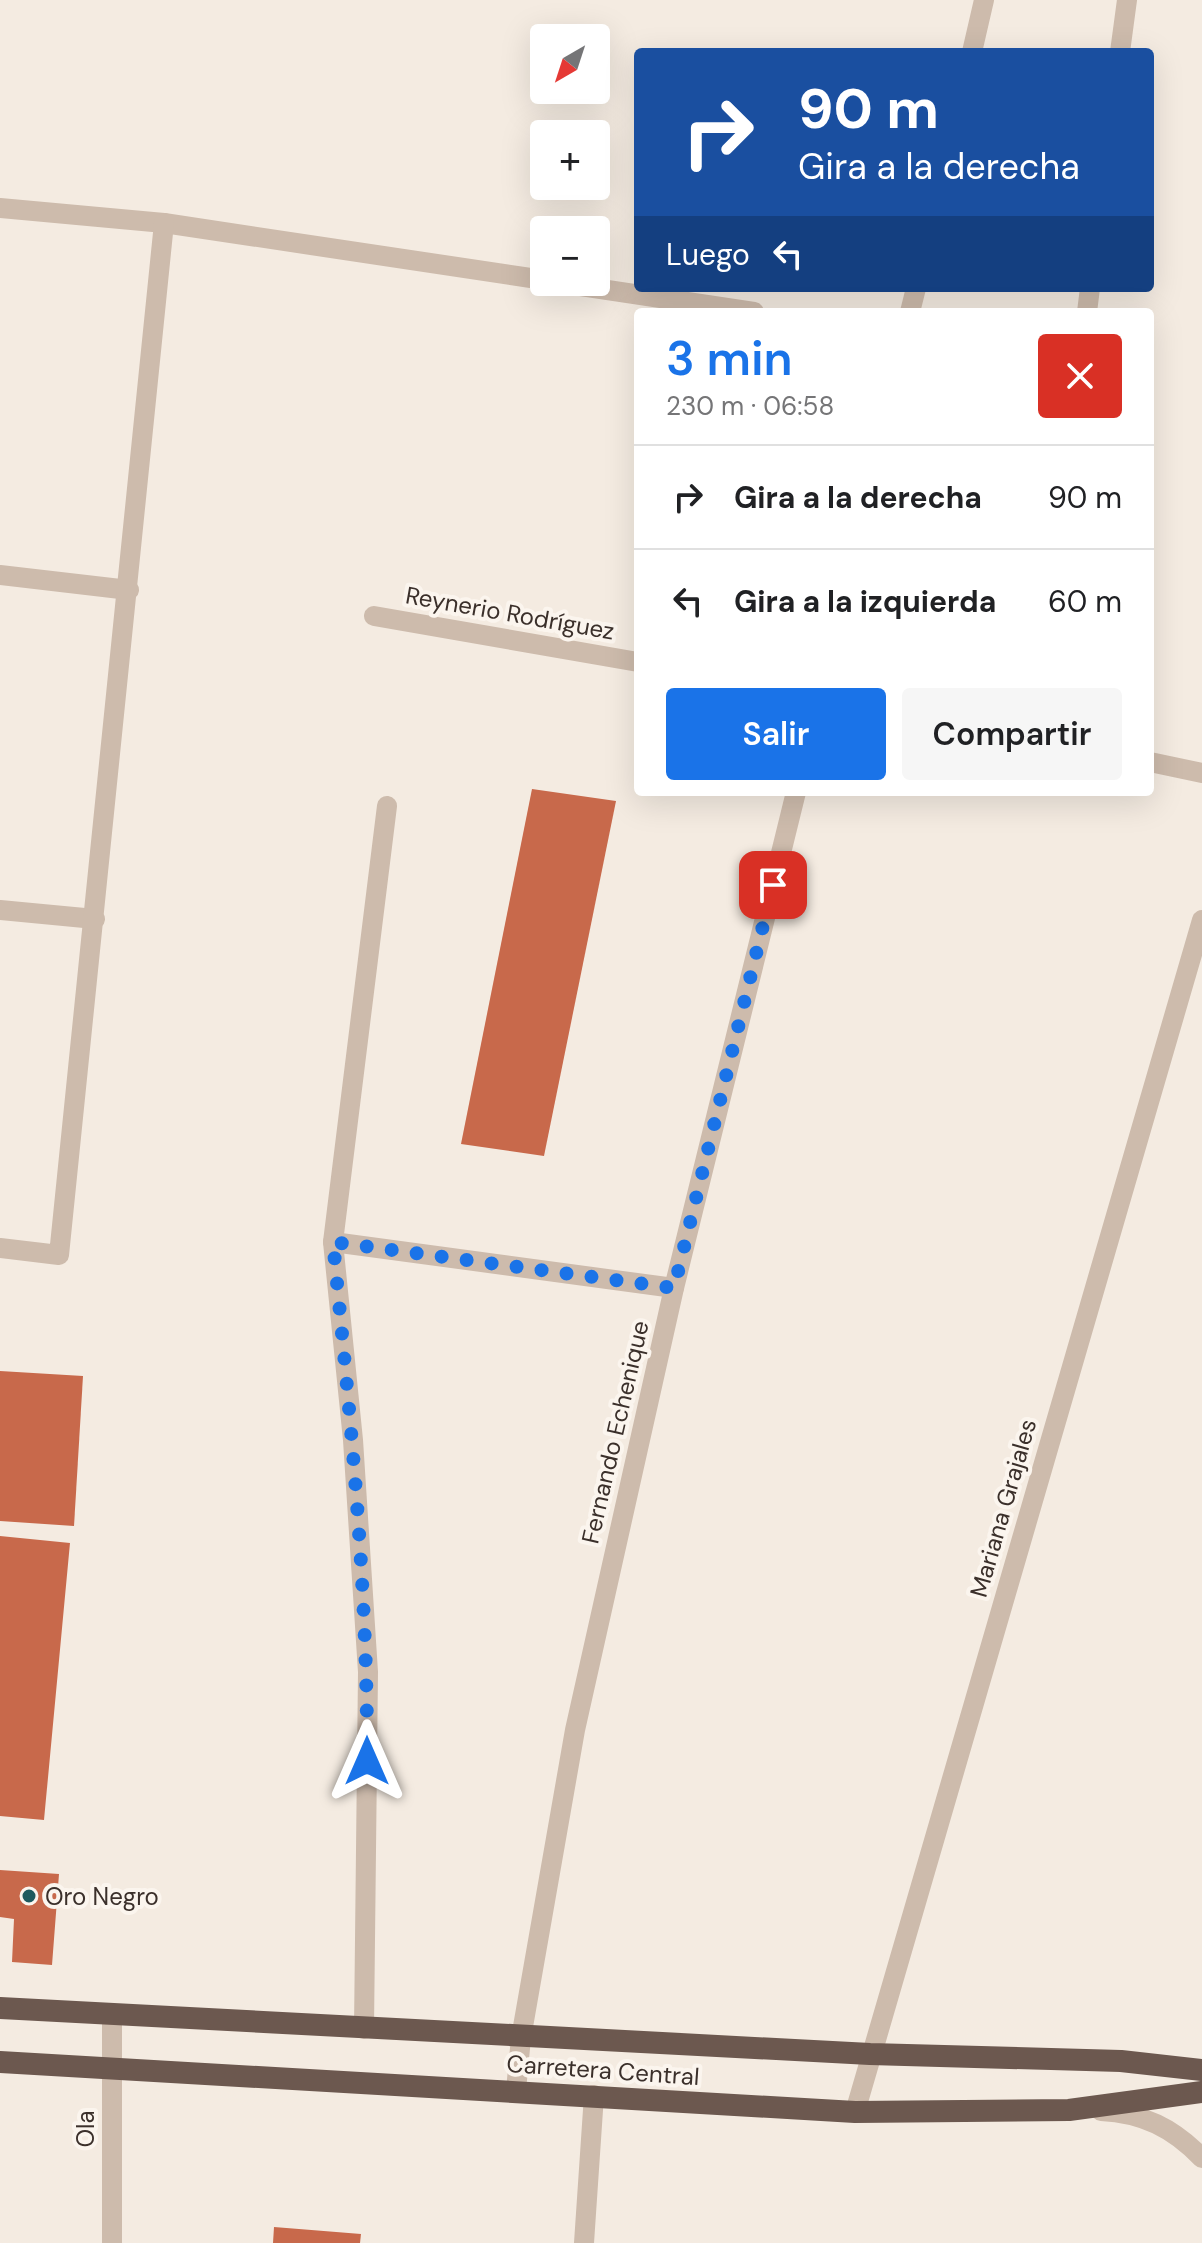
<!DOCTYPE html>
<html lang="es">
<meta charset="utf-8">
<style>
:root{--surface:#fff;--page:#f6f6f6;--text:#202124;--muted:#757577;--line:#e0e0e0;--accent:#1a73e8}
body{margin:0;font-family:"DM Sans",sans-serif;background:var(--page);color:var(--text);height:100vh;display:flex;flex-direction:column;font-size:30px;white-space:nowrap}
*{box-sizing:border-box;margin:0}
p{font-size:26px;color:var(--muted)}
.icon{flex:none;width:44px;height:44px;fill:none;stroke:currentColor;stroke-width:2;stroke-linecap:round;stroke-linejoin:round}
.map{position:relative;flex:1;overflow:hidden}
.sheet{position:absolute;left:634px;top:308px;width:520px;height:488px;display:flex;flex-direction:column;background:var(--surface);border-radius:8px;box-shadow:0 8px 32px #0002}
.sheet>*{flex:none}
.hud{position:absolute;left:634px;top:48px;width:520px;height:244px;border-radius:8px;box-shadow:0 8px 32px #0002;background:#1a4fa0;color:#fff;overflow:hidden}
.needle{width:52px;rotate:219deg}
.controls{position:absolute;left:530px;top:24px;display:grid;gap:16px}
.controls a{display:grid;place-items:center;width:80px;height:80px;border-radius:8px;background:var(--surface);box-shadow:0 8px 32px #0002;font-size:40px}
.pin{position:absolute;display:grid;place-items:center;width:68px;height:68px;color:#fff;margin:-34px;border-radius:16px;box-shadow:0 4px 12px #0006}
.me{position:absolute;width:88px;margin:-44px;rotate:0deg;stroke-linejoin:round;filter:drop-shadow(0 0 6px #0008)}
.turn{display:flex;align-items:center;gap:28px;height:168px;padding:0 32px;font-size:36px}
.turn .icon{width:104px;height:104px;stroke-width:2.5}
.turn b{display:block;font-size:56px;line-height:68px}
.then{display:flex;align-items:center;height:76px;padding:0 32px;background:#0003;gap:16px;font-size:30px}
.round{display:grid;place-items:center;flex:none;width:84px;height:84px;border-radius:8px;background:var(--page)}
.head{display:flex;align-items:center;justify-content:space-between;height:136px;padding:0 32px}
h1{font-size:48px;font-weight:600;line-height:60px;color:var(--accent)}
.primary-button{display:flex;gap:16px;margin-top:auto;padding:16px 32px}
.primary-button a{flex:1;height:92px;border-radius:8px;background:var(--accent);color:#fff;font-size:32px;font-weight:600;line-height:92px;text-align:center}
.primary-button a+a{background:var(--page);color:var(--text)}
ul{padding:0;list-style:none}
li{display:flex;align-items:center;gap:24px;height:104px;padding:0 32px;border-top:2px solid var(--line)}
li div{flex:1}
li b{display:block;font-size:30px}
li em{font-style:normal}
.map>svg:first-child{display:block}
</style>
<div class="map">
<svg width="1202" height="2243" viewBox="0 0 1202 2243">
<rect width="100%" height="100%" fill="#f4ebe1"/>
<g fill="#c8694b">
<polygon points="532,789 616,801 544,1156 461,1144"/>
<polygon points="0,1371 83,1376 74,1526 0,1521"/>
<polygon points="0,1536 70,1543 44,1820 0,1816"/>
<polygon points="0,1870 59,1874 52,1965 12,1962 14,1919 0,1917"/>
<polygon points="274,2227 361,2234 360,2243 273,2243"/>
</g>
<g fill="none" stroke-linecap="round" stroke-linejoin="round">
<g stroke="#cdbbac" stroke-width="20">
<polyline points="374,616 638,662"/>
<polyline points="333,1242 674,1288"/>
<polyline points="584,2243 594,2095"/>
</g>
<g stroke="#cdbbac" stroke-width="20">
<polyline points="1120,52 1127,0"/>
<polyline points="0,208 164,223 544,280"/>
<polyline points="554,282 754,312"/>
<polyline points="1087,312 1090,288"/>
<polyline points="0,575 129,590"/>
<polyline points="1150,762 1202,773"/>
<polyline points="0,910 95,919"/>
<polyline points="0,1248 59,1255 164,223"/>
<polyline points="364,2029 368,1672 353,1440 333,1242 387,806"/>
<polyline points="855,2112 1202,920"/>
<polyline points="112,2243 112,2014"/>
</g>
<g stroke="#cdbbac" stroke-width="20">
<polyline points="972,52 984,0"/>
<polyline points="910,312 916,288"/>
<polyline points="516,2090 521,2038 575,1730 674,1288 796,792"/>
<path d="M1101 2111C1143 2113 1173 2128 1202 2158"/>
</g>
<g stroke="#6c584f" stroke-width="22">
<polyline points="0,2008 870,2054 1121,2061 1202,2070"/>
<polyline points="0,2062 855,2112 1069,2110 1202,2092"/>
</g>
</g>
<g fill="none" stroke-linecap="round" stroke-linejoin="round">
<path stroke="#1a73e8" stroke-width="14" stroke-dasharray="0 25.2" d="M367 1761C368 1587 350 1415 333 1242L674 1288 773 885"/>
</g>
<circle fill="#1f5a5e" stroke="#fbf5ee" stroke-width="3" cx="29" cy="1896" r="8"/>
<g text-anchor="middle" dominant-baseline="central" stroke-width="8" stroke-linejoin="round" paint-order="stroke">
<g font-size="24" fill="#3b302b" stroke="#fbf5ee">
<text transform="translate(510 613) rotate(10)">Reynerio Rodríguez</text>
<text transform="translate(615 1432) rotate(-77)">Fernando Echenique</text>
<text transform="translate(1003 1508) rotate(-74)">Mariana Grajales</text>
<text transform="translate(603 2070) rotate(4)">Carretera Central</text>
<text transform="translate(85 2129) rotate(-90)">Ola</text>
</g>
<g font-size="24" fill="#3b302b" stroke="#fbf5ee" text-anchor="start">
<text x="45" y="1896">Oro Negro</text>
</g>
</g>
</svg>
<div class="controls">
<a><svg class="needle" viewBox="-14 -14 28 28"><path d="M0-13l5 13h-10z" fill="#e53935"/><path d="M0 13l5-13h-10z" fill="#757577"/></svg></a>
<a>+</a>
<a>−</a>
</div>
<div class="pin" style="left:773px;top:885px;background:#d93025"><svg class="icon" aria-label="arrive" viewBox="0 0 24 24"><path d="M6 21V4h12l-3 4 3 4H6"/></svg></div>
<svg class="me" style="left:367px;top:1761px" viewBox="-20 -20 40 40"><path d="M0-17L14 15 0 8-14 15z" fill="#1a73e8" stroke="#fff" stroke-width="4"/></svg>
<div class="hud">
<div class="turn"><svg class="icon" aria-label="right" viewBox="0 0 24 24"><path d="M7 20v-9h11M14 6l5 5-5 5"/></svg><div><b>90 m</b>Gira a la derecha</div></div>
<div class="then">Luego<svg class="icon" aria-label="left" viewBox="0 0 24 24"><path d="M17 20v-9H6M10 6l-5 5 5 5"/></svg></div>
</div>
<section class="sheet">
<div class="head"><div><h1>3 min</h1><p>230 m · 06:58</p></div><a class="round" style="background:#d93025;color:#fff"><svg class="icon" aria-label="close" viewBox="0 0 24 24"><path d="M6 6l12 12M18 6L6 18"/></svg></a></div>
<ul>
<li><svg class="icon" aria-label="right" viewBox="0 0 24 24"><path d="M7 20v-9h11M14 6l5 5-5 5"/></svg><div><b>Gira a la derecha</b></div><em>90 m</em></li>
<li><svg class="icon" aria-label="left" viewBox="0 0 24 24"><path d="M17 20v-9H6M10 6l-5 5 5 5"/></svg><div><b>Gira a la izquierda</b></div><em>60 m</em></li>
</ul>
<div class="primary-button"><a>Salir</a><a>Compartir</a></div>
</section>
</div>
